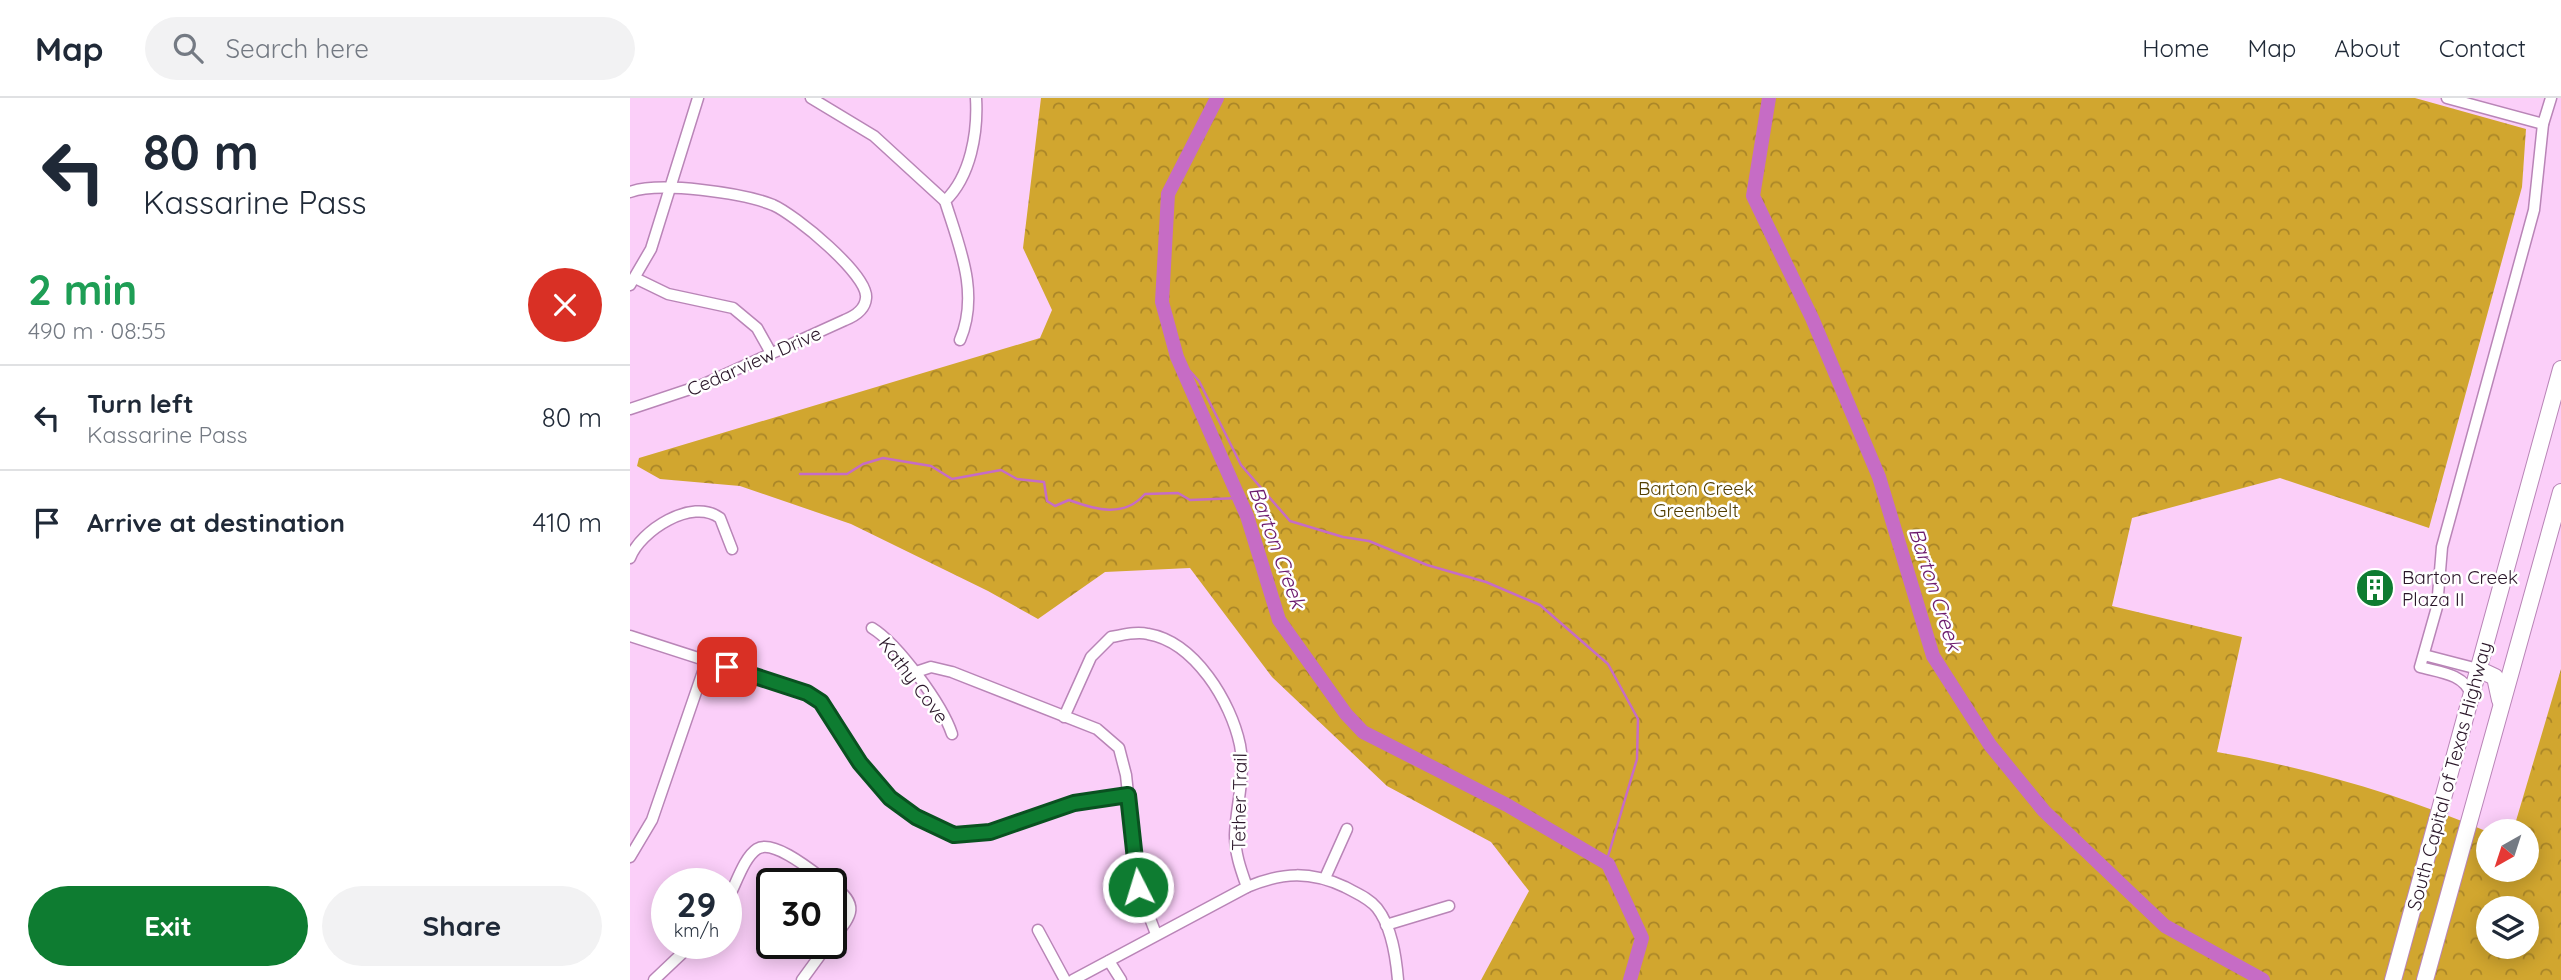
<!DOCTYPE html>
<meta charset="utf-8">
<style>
:root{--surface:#fff;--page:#f2f2f3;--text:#1f2937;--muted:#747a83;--line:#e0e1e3;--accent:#0e7c31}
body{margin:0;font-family:Quicksand,sans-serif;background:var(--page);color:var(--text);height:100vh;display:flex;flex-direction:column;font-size:26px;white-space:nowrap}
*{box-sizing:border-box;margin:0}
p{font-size:23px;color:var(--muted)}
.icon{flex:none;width:38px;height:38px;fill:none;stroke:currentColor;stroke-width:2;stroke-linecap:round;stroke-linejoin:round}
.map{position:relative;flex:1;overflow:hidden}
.details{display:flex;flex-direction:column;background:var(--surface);width:630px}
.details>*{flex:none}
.hud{background:#fff;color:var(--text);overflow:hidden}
.needle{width:46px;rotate:219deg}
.fabs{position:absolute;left:1846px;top:721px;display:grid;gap:14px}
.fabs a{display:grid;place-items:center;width:63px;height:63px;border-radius:50%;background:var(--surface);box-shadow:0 4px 18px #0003;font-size:35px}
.speed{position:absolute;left:21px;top:770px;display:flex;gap:14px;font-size:35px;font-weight:700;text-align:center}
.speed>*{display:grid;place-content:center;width:91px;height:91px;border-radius:50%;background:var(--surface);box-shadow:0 4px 18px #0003;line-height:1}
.speed small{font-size:18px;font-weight:400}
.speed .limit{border:4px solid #111;border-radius:10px;background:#fff;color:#111}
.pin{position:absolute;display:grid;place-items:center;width:60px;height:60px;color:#fff;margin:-30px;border-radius:14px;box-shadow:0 4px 10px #0006}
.me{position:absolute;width:77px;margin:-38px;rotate:355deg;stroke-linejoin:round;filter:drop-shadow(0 0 5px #0008)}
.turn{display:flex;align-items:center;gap:24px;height:147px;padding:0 28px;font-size:32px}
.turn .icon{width:91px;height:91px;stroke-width:2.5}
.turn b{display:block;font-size:49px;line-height:60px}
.round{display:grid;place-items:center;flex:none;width:74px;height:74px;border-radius:37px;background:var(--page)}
.overview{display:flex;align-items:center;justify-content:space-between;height:119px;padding:0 28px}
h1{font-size:42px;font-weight:700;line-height:52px;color:#1e9e55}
.action{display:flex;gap:14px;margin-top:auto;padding:14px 28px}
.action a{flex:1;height:80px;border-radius:42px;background:var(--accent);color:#fff;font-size:28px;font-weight:700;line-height:80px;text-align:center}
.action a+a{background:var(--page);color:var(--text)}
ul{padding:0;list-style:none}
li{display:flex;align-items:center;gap:21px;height:105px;padding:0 28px;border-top:2px solid var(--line)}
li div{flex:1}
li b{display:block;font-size:26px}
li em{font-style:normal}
header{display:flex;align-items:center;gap:42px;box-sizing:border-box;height:98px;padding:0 35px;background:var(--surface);border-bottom:2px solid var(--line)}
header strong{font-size:33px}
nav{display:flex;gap:38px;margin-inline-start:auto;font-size:24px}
.search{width:490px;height:63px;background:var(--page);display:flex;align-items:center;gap:18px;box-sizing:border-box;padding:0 24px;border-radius:38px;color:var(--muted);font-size:26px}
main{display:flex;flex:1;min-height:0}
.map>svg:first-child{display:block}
</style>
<header>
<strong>Map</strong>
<div class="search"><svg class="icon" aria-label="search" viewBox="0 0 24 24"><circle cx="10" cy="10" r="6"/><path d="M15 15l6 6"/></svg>Search here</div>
<nav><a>Home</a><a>Map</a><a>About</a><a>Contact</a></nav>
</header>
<main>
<section class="details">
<div class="hud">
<div class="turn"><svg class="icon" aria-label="left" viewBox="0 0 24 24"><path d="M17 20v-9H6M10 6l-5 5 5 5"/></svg><div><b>80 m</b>Kassarine Pass</div></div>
</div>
<div class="overview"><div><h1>2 min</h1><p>490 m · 08:55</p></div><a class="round" style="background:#d93025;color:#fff"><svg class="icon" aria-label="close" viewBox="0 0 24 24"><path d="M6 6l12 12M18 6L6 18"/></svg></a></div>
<ul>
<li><svg class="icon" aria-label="left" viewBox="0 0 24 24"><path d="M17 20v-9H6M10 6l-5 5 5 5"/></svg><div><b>Turn left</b><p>Kassarine Pass</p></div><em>80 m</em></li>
<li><svg class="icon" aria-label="arrive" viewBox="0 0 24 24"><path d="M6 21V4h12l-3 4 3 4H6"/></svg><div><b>Arrive at destination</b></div><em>410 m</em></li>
</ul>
<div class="action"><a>Exit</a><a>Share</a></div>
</section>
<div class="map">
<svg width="1931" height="882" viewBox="0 0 1931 882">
<defs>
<pattern id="forest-crowns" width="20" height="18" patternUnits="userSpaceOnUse" patternTransform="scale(1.75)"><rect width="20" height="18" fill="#d1a62f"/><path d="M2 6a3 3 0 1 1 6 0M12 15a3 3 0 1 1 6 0" fill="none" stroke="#aa8628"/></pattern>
</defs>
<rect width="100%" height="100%" fill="#fbcff9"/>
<path fill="url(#forest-crowns)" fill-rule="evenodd" d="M411 0H1785L1896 31 1892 89 1799 430 1650 380 1502 420 1482 508 1612 539 1587 654C1679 670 1772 697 1858 734V772H1897V733H1883L1931 571V882H851L899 793 861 744 757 688 642 579 560 470 475 474 408 521 358 493 221 426 110 388 30 381 7 368 9 360 410 240 422 212 393 150ZM1858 810H1897V849H1858Z"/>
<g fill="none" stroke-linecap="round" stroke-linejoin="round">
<g stroke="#c66cc5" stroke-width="2.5">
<polyline points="582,0 586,2"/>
<polyline points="547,259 569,283 611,367 660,423 713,439 739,443 797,467 856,484 910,507 978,566 1008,621 1007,661 976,765"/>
<path d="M170 376H217L233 366 253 360 301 368 322 381 371 372 387 381 414 384 417 403 425 408 439 402C466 412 494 420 515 396L548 395 560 402 609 400"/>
</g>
<g stroke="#c66cc5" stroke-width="14">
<polyline points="587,0 538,96 532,204 547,259 617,418 649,522 716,616 733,634 877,707 978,766 1012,840 1000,882"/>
<polyline points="1139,0 1123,98 1182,220 1249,379 1303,558 1360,647 1414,713 1535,828 1633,882"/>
</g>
<defs>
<g id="minor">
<polyline points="181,0 244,38 315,103"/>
<polyline points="1817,0 1913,26"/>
<path d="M0 94C30 83 113 95 143 107 164 116 239 177 236 200 235 212 225 218 215 222L72 287 0 311"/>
<polyline points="5,180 38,196 103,210 127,230 141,255"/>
<polyline points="0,187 21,151 68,0"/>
<path d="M330 242C350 195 329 148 315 103 341 78 348 34 346 0"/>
<path d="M0 460C10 433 62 399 90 420L102 451"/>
<path d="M242 530C268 546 312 606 322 636"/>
<polyline points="0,538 177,595 201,615 230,665 260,700 286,719 324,737 360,734 444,704 498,697"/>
<polyline points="1794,557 1848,571"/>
<polyline points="283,575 301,569 322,574 467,631 489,650 496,677 508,789 526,836"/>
<path d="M1841 597C1835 576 1809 574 1790 569L1807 509 1812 449 1904 112 1913 26 1921 0"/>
<path d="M434 619 461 559 481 539C493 537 506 533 518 536 565 544 601 604 610 647 616 677 606 707 605 737 605 756 611 772 617 789"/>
<polyline points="0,759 22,722 77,562"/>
<polyline points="695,780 717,731"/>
<path d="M201 786C232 808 221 818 201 843"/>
<path d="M96 804C105 790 113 760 127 751 144 740 186 776 200 786"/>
<polyline points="756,827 819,808"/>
<polyline points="408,832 435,882"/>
<polyline points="479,863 491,882"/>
<polyline points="24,882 63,845"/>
<polyline points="172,882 199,845"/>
<path d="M443 882 617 789C653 774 680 773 715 789 726 795 739 800 747 810 762 829 766 859 768 882"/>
</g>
<g id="highway">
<polyline points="1848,571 1865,579 1870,602"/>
<polyline points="1763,882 1931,271"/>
<polyline points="1795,882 1931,394"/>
</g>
</defs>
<use href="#minor" stroke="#b985b7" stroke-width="13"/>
<use href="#highway" stroke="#b985b7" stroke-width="18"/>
<use href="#minor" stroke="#fff" stroke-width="10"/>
<use href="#highway" stroke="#fff" stroke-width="16"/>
</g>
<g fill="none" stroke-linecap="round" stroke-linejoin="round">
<defs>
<polyline id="route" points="97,569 177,595 191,604 230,665 260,700 286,719 324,737 360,734 444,705 498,697 508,789"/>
</defs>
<use href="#route" stroke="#095120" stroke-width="18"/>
<use href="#route" stroke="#0e7c31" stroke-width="12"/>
</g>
<defs>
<symbol id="building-disc" viewBox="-11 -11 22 22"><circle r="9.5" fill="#0e7c31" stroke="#fff"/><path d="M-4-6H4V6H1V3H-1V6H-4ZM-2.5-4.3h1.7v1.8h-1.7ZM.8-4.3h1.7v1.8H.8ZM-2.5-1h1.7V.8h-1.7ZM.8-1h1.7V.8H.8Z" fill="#fff"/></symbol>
</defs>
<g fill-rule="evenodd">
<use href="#building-disc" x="1723" y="468" width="44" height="44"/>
</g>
<g text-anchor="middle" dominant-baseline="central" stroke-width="5" stroke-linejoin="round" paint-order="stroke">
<g font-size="19" fill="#2a1629" stroke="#fff">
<text transform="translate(124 263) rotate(-24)">Cedarview Drive</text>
<text transform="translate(284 582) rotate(53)">Kathy Cove</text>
<text transform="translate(1819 678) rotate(-75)">South Capital of Texas Highway</text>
<text transform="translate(609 704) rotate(-89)">Tether Trail</text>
</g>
<g font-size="19" fill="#533f02" stroke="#fff">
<text x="1066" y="390">Barton Creek<tspan x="1066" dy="22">Greenbelt</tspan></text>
</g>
<g font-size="19" fill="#2a1629" stroke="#fff" text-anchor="start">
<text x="1772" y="479">Barton Creek<tspan x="1772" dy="22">Plaza II</tspan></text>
</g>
<g font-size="21" font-style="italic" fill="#6c1a6d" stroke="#fff">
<text transform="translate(648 449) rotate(70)">Barton Creek</text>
<text transform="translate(1306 491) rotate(72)">Barton Creek</text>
</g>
</g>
</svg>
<div class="fabs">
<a><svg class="needle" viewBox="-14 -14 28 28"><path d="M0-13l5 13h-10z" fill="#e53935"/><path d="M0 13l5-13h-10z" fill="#747a83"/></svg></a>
<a><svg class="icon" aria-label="layers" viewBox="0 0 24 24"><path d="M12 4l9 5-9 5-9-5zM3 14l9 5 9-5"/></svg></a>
</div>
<div class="speed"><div>29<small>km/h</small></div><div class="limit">30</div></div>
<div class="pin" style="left:97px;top:569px;background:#d93025"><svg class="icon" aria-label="arrive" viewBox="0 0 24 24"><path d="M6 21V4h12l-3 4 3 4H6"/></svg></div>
<svg class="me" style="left:508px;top:789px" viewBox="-20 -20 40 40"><circle r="17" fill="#0e7c31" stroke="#fff" stroke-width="3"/><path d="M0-11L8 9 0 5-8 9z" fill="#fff"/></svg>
</div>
</main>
